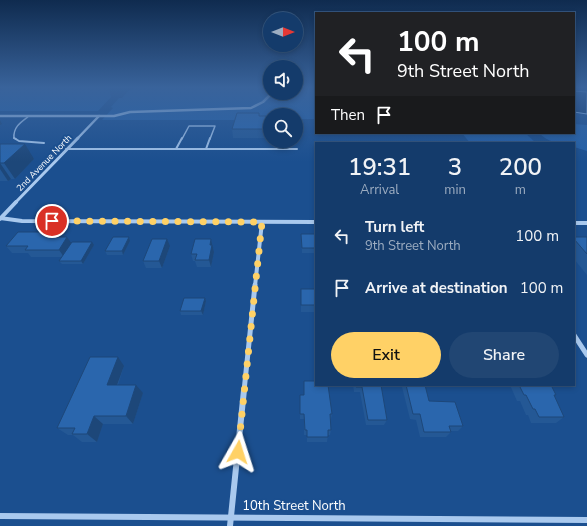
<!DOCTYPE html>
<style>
:root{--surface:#143b6b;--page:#214673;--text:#f1f3f6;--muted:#9dadc1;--line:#33557e;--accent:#ffd166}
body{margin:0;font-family:"Nunito Sans",sans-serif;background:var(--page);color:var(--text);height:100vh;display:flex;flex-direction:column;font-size:15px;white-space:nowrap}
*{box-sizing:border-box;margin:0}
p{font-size:13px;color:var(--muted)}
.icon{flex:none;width:22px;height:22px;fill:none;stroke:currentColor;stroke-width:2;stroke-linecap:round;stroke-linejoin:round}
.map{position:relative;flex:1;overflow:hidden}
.sheet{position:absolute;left:315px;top:142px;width:260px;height:244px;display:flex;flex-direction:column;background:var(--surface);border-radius:0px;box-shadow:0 2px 6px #0003,0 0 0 1px var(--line)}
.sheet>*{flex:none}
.top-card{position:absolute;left:315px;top:12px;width:260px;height:122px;border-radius:0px;box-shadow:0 2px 6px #0003,0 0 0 1px var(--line);background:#202124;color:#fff;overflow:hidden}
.needle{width:26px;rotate:90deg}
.buttons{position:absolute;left:263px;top:12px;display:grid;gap:8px}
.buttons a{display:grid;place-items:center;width:40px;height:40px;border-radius:50%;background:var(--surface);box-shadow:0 2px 6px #0003,0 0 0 1px var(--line);font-size:20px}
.pin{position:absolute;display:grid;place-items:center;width:34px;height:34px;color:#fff;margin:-17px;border:2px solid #fff;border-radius:50%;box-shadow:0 1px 4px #0007}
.me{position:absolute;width:44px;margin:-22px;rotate:6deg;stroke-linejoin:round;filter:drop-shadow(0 0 3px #0008)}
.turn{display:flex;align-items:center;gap:14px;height:84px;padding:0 16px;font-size:18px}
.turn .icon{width:52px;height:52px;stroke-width:2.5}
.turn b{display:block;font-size:28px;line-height:34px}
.then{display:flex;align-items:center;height:38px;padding:0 16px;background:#0003;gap:8px;font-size:15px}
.eta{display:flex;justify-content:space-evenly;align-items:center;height:68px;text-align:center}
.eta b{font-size:24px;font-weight:600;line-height:28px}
.cta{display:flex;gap:8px;margin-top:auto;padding:8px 16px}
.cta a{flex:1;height:46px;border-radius:24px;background:var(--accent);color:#111;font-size:16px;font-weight:600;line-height:46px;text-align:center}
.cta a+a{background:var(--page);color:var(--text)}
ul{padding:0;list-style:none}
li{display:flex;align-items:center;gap:12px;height:52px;padding:0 16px}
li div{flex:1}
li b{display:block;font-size:15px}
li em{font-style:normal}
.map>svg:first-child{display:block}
</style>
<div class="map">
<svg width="587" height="526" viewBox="0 0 587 526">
<rect width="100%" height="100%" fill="#1b4f8f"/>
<g fill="#2461a8">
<polygon points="4,88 109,88 111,97 98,111 0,111 0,91"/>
<polygon points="134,88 270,88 270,93 296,93 296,88 316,88 316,119 296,119 296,115 270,115 270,120 102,120 113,108 111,107 119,98 122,98 128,91"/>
<path d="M574 124 587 125V151L574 147V143C559 143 550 144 539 133H574Z"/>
<polygon points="462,133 525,133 536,143 470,143"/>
</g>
<polygon fill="#123a6d" stroke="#9cc4f0" points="574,91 587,92 587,114 574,112"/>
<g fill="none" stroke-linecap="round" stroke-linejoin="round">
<g stroke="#a9c9ee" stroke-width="1.5">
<path d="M16 139 14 138C13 127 21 122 29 116"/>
<polyline points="182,139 189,126 215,126 210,139"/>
</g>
<g stroke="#a9c9ee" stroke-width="2">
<polyline points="14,138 19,141 44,143"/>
<polyline points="66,149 297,149"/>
<polyline points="176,149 182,138"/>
<polyline points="206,149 210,138"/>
</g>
<g stroke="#a9c9ee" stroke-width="2.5">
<polyline points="0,116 114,116 130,112 251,108 263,102 272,93"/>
<polyline points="77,139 99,116"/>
</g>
<polyline stroke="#a9c9ee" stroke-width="3" points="15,203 78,138"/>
<g stroke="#a9c9ee" stroke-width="4">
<polyline points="0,218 22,221 316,222"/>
<polyline points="0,219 16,202"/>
<polyline points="574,223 587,223"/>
<polyline points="255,286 262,222"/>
</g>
<g stroke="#a9c9ee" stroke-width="5">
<polyline points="574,335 587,355"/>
<polyline points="244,391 255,285"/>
</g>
<g stroke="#a9c9ee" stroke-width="6">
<polyline points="0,516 587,520"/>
<polyline points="230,526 244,390"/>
</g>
</g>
<g fill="#245895">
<polygon points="260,116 266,125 265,138 233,138 232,129"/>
<polygon points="0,144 34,159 15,179 11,179 8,181 0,181"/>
<polygon points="301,234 316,234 316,253 302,253"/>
<polygon points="56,237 71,243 94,245 83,264 62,264 59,261 62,257 31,257 28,253 12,253 6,246"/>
<polygon points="129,237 130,241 123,255 107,255 105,251"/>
<polygon points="574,237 587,237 587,275 574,259"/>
<polygon points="211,239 214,252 211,267 197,267 195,261 193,261 191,254"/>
<polygon points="170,246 162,268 146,268 143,261"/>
<rect x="301" y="289" width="15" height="23"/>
<polygon points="205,298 206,301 203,315 181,315 180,311"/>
<polygon points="124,366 118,385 143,393 133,424 103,424 97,442 82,442 73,435 68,435 57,428"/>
<polygon points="304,381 332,414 331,419 330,419 331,430 330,435 328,435 327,442 307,442 307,435 304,435 304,419 300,419 300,400 304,395"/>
<polygon points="353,385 381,385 387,420 384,425 366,425 360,392 354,392"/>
<polygon points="404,385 425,385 429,401 463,426 458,431 450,431 451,432 446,437 420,437 416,420 410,419 402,387"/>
<polygon points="510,385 551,385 556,395 554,396 564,417 556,423 531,423 528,415 526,415 520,401 517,401"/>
</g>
<g fill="#1d4779">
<polygon points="266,116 266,125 265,138 264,129"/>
<polygon points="0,120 2,124 0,125"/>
<polygon points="25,144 34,159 15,179 4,163"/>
<polygon points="0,163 11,179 8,181 0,169"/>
<polygon points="53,232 58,239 50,237"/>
<polygon points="67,237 72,244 64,257 59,250"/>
<polygon points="129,237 130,241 123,255 122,251"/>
<polygon points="167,239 170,246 162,268 159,261"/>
<polygon points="211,239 214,252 211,267 209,260 210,245"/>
<polygon points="92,242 94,245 83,264 81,261"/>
<polygon points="205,298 206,301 203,315 201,311"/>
<polygon points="118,357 124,366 114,393 107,385"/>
<polygon points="136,385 143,393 133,424 126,416"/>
<polygon points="94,416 103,424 97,442 87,434"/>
</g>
<g fill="#2a66ad" stroke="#1d4779">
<polygon points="237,113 259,113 259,116 266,116 264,129 232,129"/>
<polygon points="0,144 25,144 4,163 0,163"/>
<polygon points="18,232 53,232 50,237 67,237 59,250 25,250 28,246 6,246"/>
<polygon points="301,234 316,234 316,248 302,248"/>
<polygon points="113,237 129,237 122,251 105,251"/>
<polygon points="574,237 587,237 587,254 574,239"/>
<polygon points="152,239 167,239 159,261 143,261"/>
<polygon points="195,239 211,239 210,245 212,245 209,260 195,260 197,254 191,254"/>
<polygon points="72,242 92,242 81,261 59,261"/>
<rect x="301" y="289" width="15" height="16"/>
<polygon points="184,298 205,298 201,311 180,311"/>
<polygon points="90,357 118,357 107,385 136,385 126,416 94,416 87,434 72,434 75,428 57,428"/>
<polygon points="304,381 316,381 316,385 328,385 332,414 330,414 331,430 328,430 328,437 307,437 307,430 305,430 304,414 300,414 300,395 304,395"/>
<polygon points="356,385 381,385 387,420 368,420 362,387 356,387"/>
<polygon points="406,385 425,385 429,401 455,402 463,426 449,426 451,432 424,432 420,414 413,414"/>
<polygon points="519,385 551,385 556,395 554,395 564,417 539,417 535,409 533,409 526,395 524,395"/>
</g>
<linearGradient id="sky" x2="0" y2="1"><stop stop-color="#0f2b4f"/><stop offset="0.54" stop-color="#39639b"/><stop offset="1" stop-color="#39639b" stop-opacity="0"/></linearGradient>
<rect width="587" height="162" fill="url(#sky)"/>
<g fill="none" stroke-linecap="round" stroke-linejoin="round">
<polyline stroke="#ffd166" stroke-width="7" stroke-dasharray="0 12.6" points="52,221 262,222 238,452"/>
</g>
<g text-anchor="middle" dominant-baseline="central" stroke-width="4" stroke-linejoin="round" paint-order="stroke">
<g font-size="9" fill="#fff" stroke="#1b4f8f">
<text transform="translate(44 163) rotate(-46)">2nd Avenue North</text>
</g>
<g font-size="13" fill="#fff" stroke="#1b4f8f">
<text x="294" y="506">10th Street North</text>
</g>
</g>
</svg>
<div class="buttons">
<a><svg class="needle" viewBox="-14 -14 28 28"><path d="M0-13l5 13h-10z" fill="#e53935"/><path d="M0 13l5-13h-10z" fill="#9dadc1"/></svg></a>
<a><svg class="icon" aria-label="sound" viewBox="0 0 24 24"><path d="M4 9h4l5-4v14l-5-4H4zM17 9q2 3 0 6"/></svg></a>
<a><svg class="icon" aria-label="search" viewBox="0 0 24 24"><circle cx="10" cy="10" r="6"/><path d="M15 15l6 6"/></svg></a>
</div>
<div class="pin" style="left:52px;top:221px;background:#d93025"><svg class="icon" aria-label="arrive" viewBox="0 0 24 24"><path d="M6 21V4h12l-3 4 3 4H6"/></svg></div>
<svg class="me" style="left:238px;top:452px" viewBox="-20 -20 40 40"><path d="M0-17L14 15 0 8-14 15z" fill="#ffd166" stroke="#fff" stroke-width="4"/></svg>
<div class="top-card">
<div class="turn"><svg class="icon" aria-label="left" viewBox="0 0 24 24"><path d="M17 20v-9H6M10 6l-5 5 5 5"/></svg><div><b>100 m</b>9th Street North</div></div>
<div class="then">Then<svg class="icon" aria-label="arrive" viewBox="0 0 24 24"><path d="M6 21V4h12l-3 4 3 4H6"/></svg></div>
</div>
<section class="sheet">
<div class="eta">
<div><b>19:31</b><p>Arrival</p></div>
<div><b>3</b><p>min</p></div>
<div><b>200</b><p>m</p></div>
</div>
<ul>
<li><svg class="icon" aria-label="left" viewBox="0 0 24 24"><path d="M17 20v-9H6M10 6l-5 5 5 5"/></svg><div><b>Turn left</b><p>9th Street North</p></div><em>100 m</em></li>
<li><svg class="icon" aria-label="arrive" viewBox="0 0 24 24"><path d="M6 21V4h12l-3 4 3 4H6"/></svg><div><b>Arrive at destination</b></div><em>100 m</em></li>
</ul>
<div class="cta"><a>Exit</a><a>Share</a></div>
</section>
</div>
